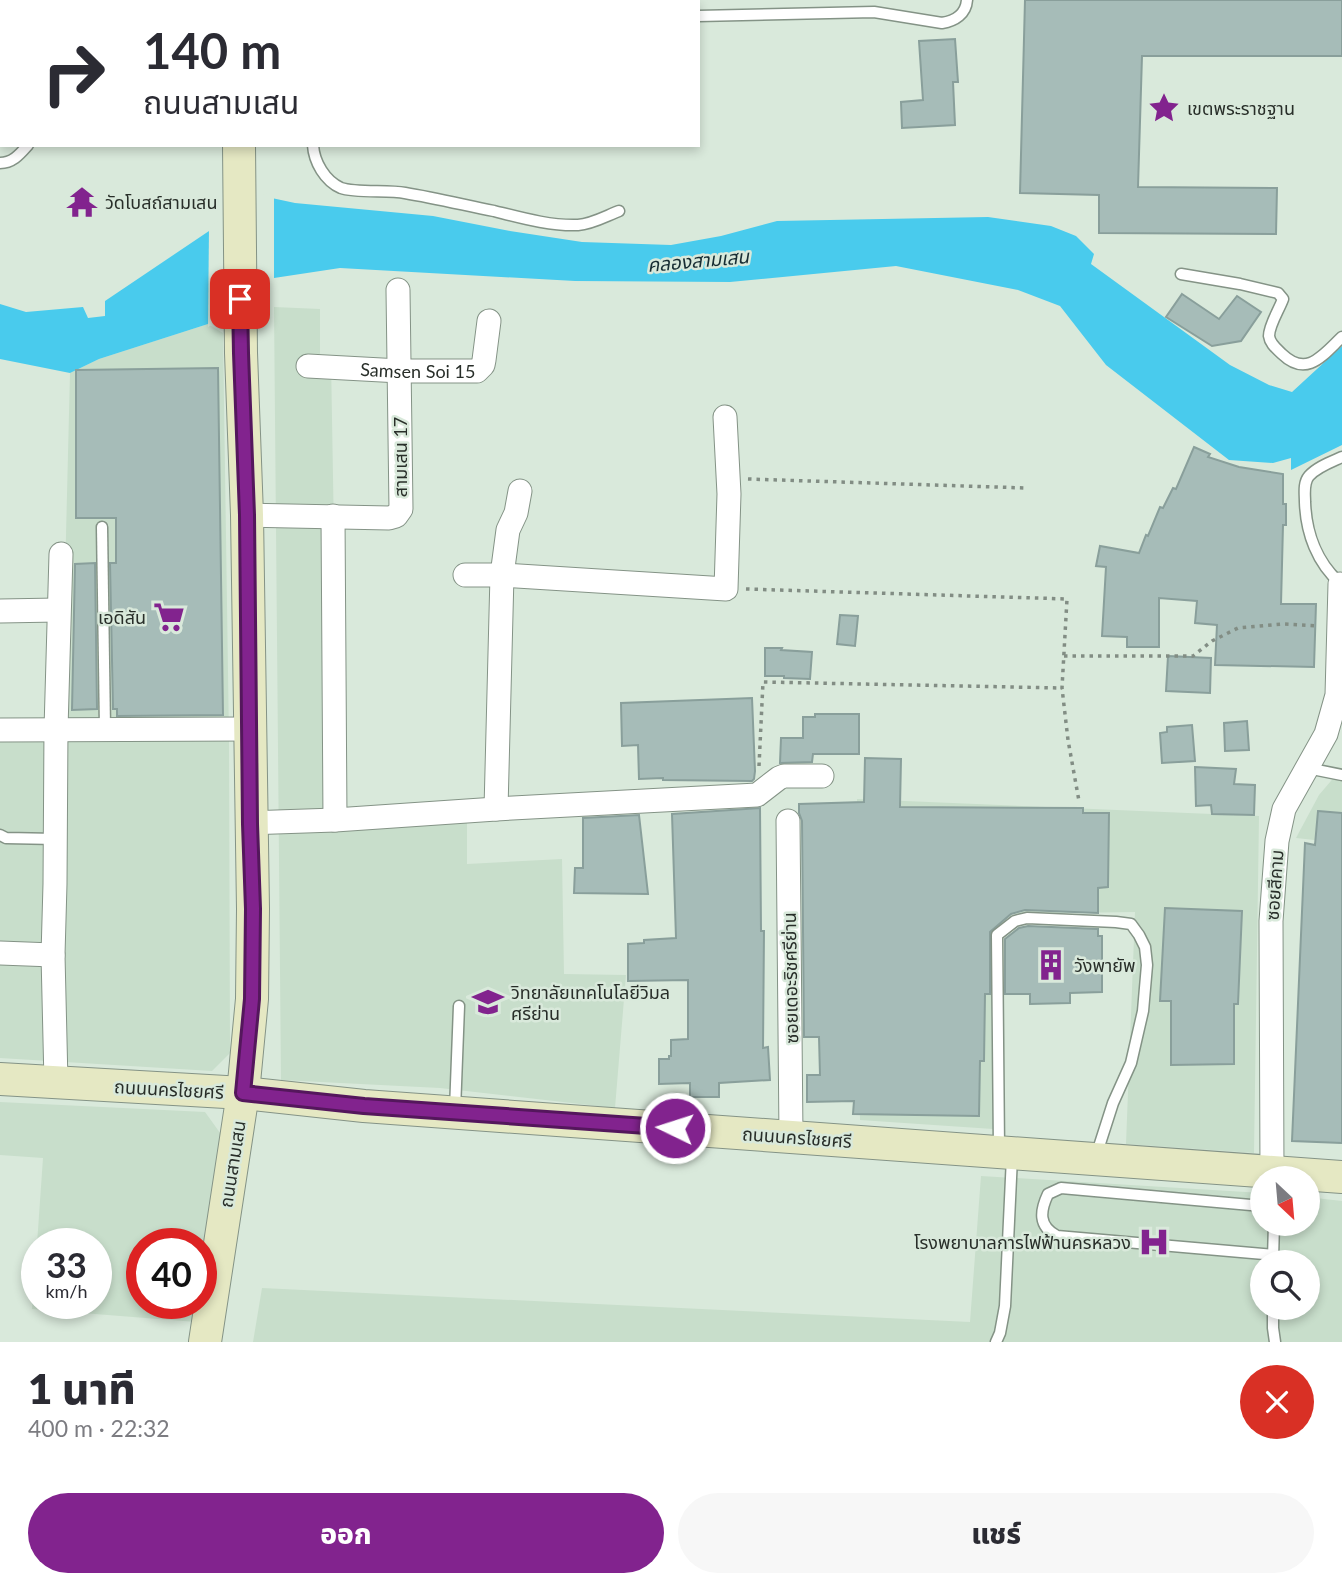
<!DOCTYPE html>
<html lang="th">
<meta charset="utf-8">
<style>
:root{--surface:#fff;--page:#f7f7f7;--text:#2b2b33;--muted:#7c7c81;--accent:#82238e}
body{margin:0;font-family:Lato,"Noto Sans Thai",sans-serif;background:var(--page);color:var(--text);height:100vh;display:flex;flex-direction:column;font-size:26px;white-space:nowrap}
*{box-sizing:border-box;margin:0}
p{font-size:23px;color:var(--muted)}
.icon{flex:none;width:38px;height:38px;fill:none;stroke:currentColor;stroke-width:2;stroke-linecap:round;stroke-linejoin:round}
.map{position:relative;height:1342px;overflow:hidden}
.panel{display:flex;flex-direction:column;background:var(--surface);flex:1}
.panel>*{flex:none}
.top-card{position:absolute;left:0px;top:0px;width:700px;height:147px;box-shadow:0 4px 10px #0003;background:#fff;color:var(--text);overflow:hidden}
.needle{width:46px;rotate:154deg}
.controls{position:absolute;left:1250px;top:1166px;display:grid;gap:14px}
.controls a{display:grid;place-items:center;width:70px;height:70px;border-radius:50%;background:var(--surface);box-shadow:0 4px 10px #0003;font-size:35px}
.speed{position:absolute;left:21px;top:1228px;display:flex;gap:14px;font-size:35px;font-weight:700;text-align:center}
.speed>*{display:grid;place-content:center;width:91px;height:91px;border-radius:50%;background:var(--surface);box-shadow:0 4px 10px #0003;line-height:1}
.speed small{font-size:18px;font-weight:400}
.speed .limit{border:10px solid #d22;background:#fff;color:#111}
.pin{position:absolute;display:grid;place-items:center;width:60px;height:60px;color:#fff;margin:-30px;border-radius:14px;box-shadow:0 4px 10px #0006}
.me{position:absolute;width:77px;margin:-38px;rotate:274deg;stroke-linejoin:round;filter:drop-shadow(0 0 5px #0008)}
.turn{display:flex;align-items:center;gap:24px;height:147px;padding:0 28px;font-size:32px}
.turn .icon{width:91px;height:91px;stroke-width:2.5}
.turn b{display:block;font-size:49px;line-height:60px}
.round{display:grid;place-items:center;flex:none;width:74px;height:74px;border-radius:37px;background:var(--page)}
.headline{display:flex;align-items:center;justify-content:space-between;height:119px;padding:0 28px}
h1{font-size:42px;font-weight:800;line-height:52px}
.button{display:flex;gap:14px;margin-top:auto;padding:14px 28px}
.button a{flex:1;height:80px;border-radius:42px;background:var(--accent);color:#fff;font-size:28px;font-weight:800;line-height:80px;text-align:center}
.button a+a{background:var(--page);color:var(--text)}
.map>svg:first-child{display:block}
</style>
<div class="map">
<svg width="1342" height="1342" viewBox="0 0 1342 1342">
<rect width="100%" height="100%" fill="#d9e9db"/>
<g fill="#c8decb" fill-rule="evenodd">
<polygon points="274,307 320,309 320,360 331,360 339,826 467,817 467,864 562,859 564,974 626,975 615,1108 440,1088 281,1080"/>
<polygon points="208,324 223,333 229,740 230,1053 212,1071 0,1058 0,739 61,738 70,373 99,359"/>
<polygon points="1342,768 1342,843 1296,838 1319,795"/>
<polygon points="857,799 1259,816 1254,1153 1126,1144 1135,912 990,914 993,1129 860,1120"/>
<polygon points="0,1102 205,1112 223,1137 201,1289 201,1244 142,1244 142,1304 199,1304 196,1322 32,1309 37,1250 37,1304 96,1304 96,1244 37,1244 43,1158 0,1155"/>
<path d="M981 1176 1262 1193V1223H1307V1197L1342 1201V1342H253L262 1288 970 1322ZM1262 1262H1307V1307H1262Z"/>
</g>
<polygon fill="#49cbed" points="267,197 295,203 433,216 510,231 582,242 671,245 721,236 777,221 988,217 1051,226 1076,236 1094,254 1091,264 1230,365 1269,385 1292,392 1342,346 1342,445 1291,470 1291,458 1273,463 1229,460 1106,365 1060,306 1018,290 896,266 730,282 575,281 340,268 274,278 208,324 99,359 70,373 0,359 0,304 26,312 83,307 88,318 105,316 105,301 209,231"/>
<polygon fill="#d9e9db" points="267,193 274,194 274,282 208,327 209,227"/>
<g fill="#a6bcb8" stroke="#899f9b" stroke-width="2">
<polygon points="1025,0 1342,0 1342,56 1142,56 1138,187 1277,188 1276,234 1099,233 1099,195 1020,193"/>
<polygon points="955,39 958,82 953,82 955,125 902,128 901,102 923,100 919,41"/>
<polygon points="1182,294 1219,319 1237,296 1261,312 1241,341 1212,346 1166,317"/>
<polygon points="218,368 223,715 117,716 117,709 113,709 110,563 116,563 116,518 76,518 76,370"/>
<polygon points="1194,447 1210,454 1208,457 1239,467 1283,474 1283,504 1286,504 1286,525 1283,525 1281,604 1316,604 1314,667 1215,665 1217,625 1195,623 1197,601 1159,598 1159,647 1127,647 1127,637 1102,636 1106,567 1096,566 1100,546 1139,553 1146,535 1148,536 1160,507 1163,508 1173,488 1176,489"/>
<polygon points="95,563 97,709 72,710 75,564"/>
<polygon points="840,615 858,616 855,646 837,644"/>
<polygon points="765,648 782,648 781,650 812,652 810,679 784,678 784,676 765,676"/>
<polygon points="1168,656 1211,658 1210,693 1166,691"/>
<polygon points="752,698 755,771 754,779 752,781 663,780 663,778 639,779 638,745 622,746 621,703"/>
<polygon points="815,714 859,714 859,754 813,754 812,762 780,763 781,738 803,738 803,717 815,717"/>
<polygon points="1247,721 1249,750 1225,751 1224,723"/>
<polygon points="1192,725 1195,761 1162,763 1160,733 1167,732 1167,727"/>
<polygon points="865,758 901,759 900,807 1083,808 1083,813 1109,813 1108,887 1098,888 1098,913 1025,910 1011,914 990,932 990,994 985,994 984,1061 980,1061 979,1116 853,1114 854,1101 807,1102 807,1075 820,1075 819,1037 804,1037 802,821 799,813 799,804 864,802"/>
<polygon points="1195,767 1236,769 1234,784 1255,785 1254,815 1212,814 1211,805 1196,806"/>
<polygon points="760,808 761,931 764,931 763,1048 768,1047 770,1080 719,1083 719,1097 690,1097 690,1083 659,1084 659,1059 669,1059 669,1056 671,1056 671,1040 688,1039 688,980 628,981 628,944 644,943 644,940 676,938 672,814"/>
<polygon points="1318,811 1342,813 1342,1143 1292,1141 1305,843 1315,845"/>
<polygon points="639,815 648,894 574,893 575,868 583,868 583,818"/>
<polygon points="1165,908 1242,911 1238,1004 1234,1004 1234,1064 1171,1065 1171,1001 1160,1001"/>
<polygon points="1028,926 1098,929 1098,936 1102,936 1102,992 1070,993 1070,1003 1030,1004 1030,994 1005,994 1005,939 1019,928"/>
</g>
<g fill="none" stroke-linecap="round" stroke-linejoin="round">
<defs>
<g id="lane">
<polyline points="27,0 27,2"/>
<polyline points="189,0 189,2"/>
<polyline points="525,0 525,2"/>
<path d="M698 16 874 12 942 23C955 21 966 14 967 0"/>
<path d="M313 145C314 162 325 181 341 188 355 193 388 190 405 193 435 198 464 205 494 211 522 218 550 226 578 225 592 224 606 216 619 211"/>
<path d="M0 163C13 163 20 154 28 145"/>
<path d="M1181 274 1240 284 1278 293 1283 299C1279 310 1269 325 1269 336 1270 344 1277 349 1282 354 1307 378 1323 355 1342 337"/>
<polyline points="102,527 105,729"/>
<path d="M1341 584C1317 563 1306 533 1305 502 1305 494 1303 483 1309 476 1317 467 1331 462 1342 457"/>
<polyline points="1307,768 1342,775"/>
<polyline points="0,835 6,838 56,839"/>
<polyline points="455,1110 459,1006"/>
<polyline points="999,1148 997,935 1015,921 1027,918 1116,922 1131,924 1139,935 1145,947 1147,965 1143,1011 1131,1063 1113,1103 1096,1156"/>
<path d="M1262 1206 1061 1188 1048 1194C1040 1211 1038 1226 1057 1236L1274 1255"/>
<polyline points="1273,1259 1274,1223"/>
<polyline points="1273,1307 1273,1328 1275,1342"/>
<polyline points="996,1342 1000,1333 1005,1306 1012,1157"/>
</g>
<g id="street">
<path id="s1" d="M308 366 400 371H477L483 365 484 360 489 321"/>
<polyline points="247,515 389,518 396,516 401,509 398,290"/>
<polyline points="333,516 335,820"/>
<polyline points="465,575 502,575 726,589 729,494 725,417"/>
<polyline points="0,611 58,610"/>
<polyline points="0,730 249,729"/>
<polyline points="496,809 502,575 508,530 516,513 520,491"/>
<polyline points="788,821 791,1136"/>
<polyline points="250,823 335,820 496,809 757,795 779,778 784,776 822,776"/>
<polyline points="0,953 53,955"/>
<polyline points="56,1082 53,955 55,884 56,729 61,554"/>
<polyline points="1272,1172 1271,921 1277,841 1284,809 1326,734 1337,695 1340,584"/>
</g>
<g id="secondary">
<polyline points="235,0 235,2"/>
<polyline points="0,1079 243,1093 364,1106 1342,1177"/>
<polyline points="205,1342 243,1093 252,999 253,909 247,515 241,353 239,145"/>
</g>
</defs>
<use href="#lane" stroke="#849386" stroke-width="13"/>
<use href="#street" stroke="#849386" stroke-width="25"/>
<use href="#secondary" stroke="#849386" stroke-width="34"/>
<g stroke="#828d84" stroke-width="3.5" stroke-dasharray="3.5 5" stroke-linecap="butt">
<polyline points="748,479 1026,488"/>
<polyline points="746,589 1067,599 1062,688 1068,740 1079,801"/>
<polyline points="1064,656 1193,656 1212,641 1238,628 1283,624 1319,626"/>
<polyline points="759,766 763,682 1062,688"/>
</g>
<use href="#lane" stroke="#fff" stroke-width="10"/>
<use href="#street" stroke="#fff" stroke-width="23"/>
<use href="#secondary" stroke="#e5e8c3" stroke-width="32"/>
</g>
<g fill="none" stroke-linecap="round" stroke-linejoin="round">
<defs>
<polyline id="route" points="240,299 241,353 247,515 250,824 253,909 252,999 243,1093 364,1106 675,1128"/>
</defs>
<use href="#route" stroke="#54175c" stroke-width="18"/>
<use href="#route" stroke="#82238e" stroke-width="12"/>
</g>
<defs>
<symbol id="sight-bare" viewBox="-9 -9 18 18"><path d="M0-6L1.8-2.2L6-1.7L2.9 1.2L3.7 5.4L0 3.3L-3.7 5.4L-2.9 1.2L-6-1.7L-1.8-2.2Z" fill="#82238e" stroke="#d9e9db" stroke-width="2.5" paint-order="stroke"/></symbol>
<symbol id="temple-bare" viewBox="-9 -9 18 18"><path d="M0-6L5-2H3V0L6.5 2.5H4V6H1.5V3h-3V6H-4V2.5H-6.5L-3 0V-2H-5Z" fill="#82238e" stroke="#d9e9db" stroke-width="2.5" paint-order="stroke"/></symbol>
<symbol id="supermarket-bare" viewBox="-9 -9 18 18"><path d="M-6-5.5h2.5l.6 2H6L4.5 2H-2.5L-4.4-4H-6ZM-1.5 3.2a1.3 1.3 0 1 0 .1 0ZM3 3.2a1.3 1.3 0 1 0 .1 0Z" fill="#82238e" stroke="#d9e9db" stroke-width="2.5" paint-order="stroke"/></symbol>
<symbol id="building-bare" viewBox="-9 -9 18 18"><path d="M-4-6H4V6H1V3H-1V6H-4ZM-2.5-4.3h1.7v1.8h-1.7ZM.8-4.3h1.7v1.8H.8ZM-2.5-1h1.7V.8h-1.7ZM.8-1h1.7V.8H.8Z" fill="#82238e" stroke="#d9e9db" stroke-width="2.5" paint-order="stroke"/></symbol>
<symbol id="university-bare" viewBox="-9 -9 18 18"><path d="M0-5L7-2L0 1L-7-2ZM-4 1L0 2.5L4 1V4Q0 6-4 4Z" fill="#82238e" stroke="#d9e9db" stroke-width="2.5" paint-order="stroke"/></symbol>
<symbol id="hospital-bare" viewBox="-9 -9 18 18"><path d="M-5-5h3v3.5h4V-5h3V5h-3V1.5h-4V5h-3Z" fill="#82238e" stroke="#d9e9db" stroke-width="2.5" paint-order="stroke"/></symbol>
</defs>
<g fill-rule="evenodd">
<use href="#sight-bare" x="1142" y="86" width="44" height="44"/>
<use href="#temple-bare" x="60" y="180" width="44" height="44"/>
<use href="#supermarket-bare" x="147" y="595" width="44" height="44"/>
<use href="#building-bare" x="1029" y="943" width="44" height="44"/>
<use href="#university-bare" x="466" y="980" width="44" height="44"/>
<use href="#hospital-bare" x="1132" y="1220" width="44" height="44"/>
</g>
<g text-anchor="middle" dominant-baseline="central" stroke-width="5" stroke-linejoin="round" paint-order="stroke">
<g font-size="18" fill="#282e29" stroke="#d9e9db" text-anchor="start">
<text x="1187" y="108">เขตพระราชฐาน</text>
<text x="105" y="202">วัดโบสถ์สามเสน</text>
<text x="146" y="617" text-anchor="end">เอดิสัน</text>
<text x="1074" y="965">วังพายัพ</text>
<text x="511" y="992">วิทยาลัยเทคโนโลยีวิมล<tspan x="511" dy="21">ศรีย่าน</tspan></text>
<text x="1131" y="1242" text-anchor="end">โรงพยาบาลการไฟฟ้านครหลวง</text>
</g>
<g font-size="18" fill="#282e29" stroke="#d9e9db">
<text stroke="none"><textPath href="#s1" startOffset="110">Samsen Soi 15</textPath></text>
<text transform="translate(400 457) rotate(-90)">สามเสน 17</text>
<text transform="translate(1274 885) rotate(-86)">ซอยสีคาม</text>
<text transform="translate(790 978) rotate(-91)">ซอยเดอะริชศรีย่าน</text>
<text transform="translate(169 1089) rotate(3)">ถนนนครไชยศรี</text>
<text transform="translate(797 1137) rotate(4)">ถนนนครไชยศรี</text>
<text transform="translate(232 1164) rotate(-81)">ถนนสามเสน</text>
</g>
<g font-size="19" font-style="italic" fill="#172d33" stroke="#d9e9db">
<text transform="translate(698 260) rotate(-5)">คลองสามเสน</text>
</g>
</g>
</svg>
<div class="controls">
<a><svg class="needle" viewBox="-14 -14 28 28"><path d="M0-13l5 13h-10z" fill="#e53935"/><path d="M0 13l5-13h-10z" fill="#7c7c81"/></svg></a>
<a><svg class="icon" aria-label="search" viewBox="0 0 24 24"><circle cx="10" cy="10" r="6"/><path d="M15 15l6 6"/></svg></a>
</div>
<div class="speed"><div>33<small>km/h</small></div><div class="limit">40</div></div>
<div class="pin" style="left:240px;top:299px;background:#d93025"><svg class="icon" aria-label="arrive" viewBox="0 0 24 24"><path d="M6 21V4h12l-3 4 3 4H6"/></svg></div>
<svg class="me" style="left:675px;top:1128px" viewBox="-20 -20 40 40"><circle r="17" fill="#82238e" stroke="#fff" stroke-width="3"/><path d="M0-11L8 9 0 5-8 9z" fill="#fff"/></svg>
<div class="top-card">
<div class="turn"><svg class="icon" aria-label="right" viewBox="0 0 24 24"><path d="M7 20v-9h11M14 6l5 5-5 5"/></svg><div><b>140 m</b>ถนนสามเสน</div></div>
</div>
</div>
<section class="panel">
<div class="headline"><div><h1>1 นาที</h1><p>400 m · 22:32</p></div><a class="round" style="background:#d93025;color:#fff"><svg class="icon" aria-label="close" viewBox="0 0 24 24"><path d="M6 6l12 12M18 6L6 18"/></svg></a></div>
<div class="button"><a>ออก</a><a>แชร์</a></div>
</section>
